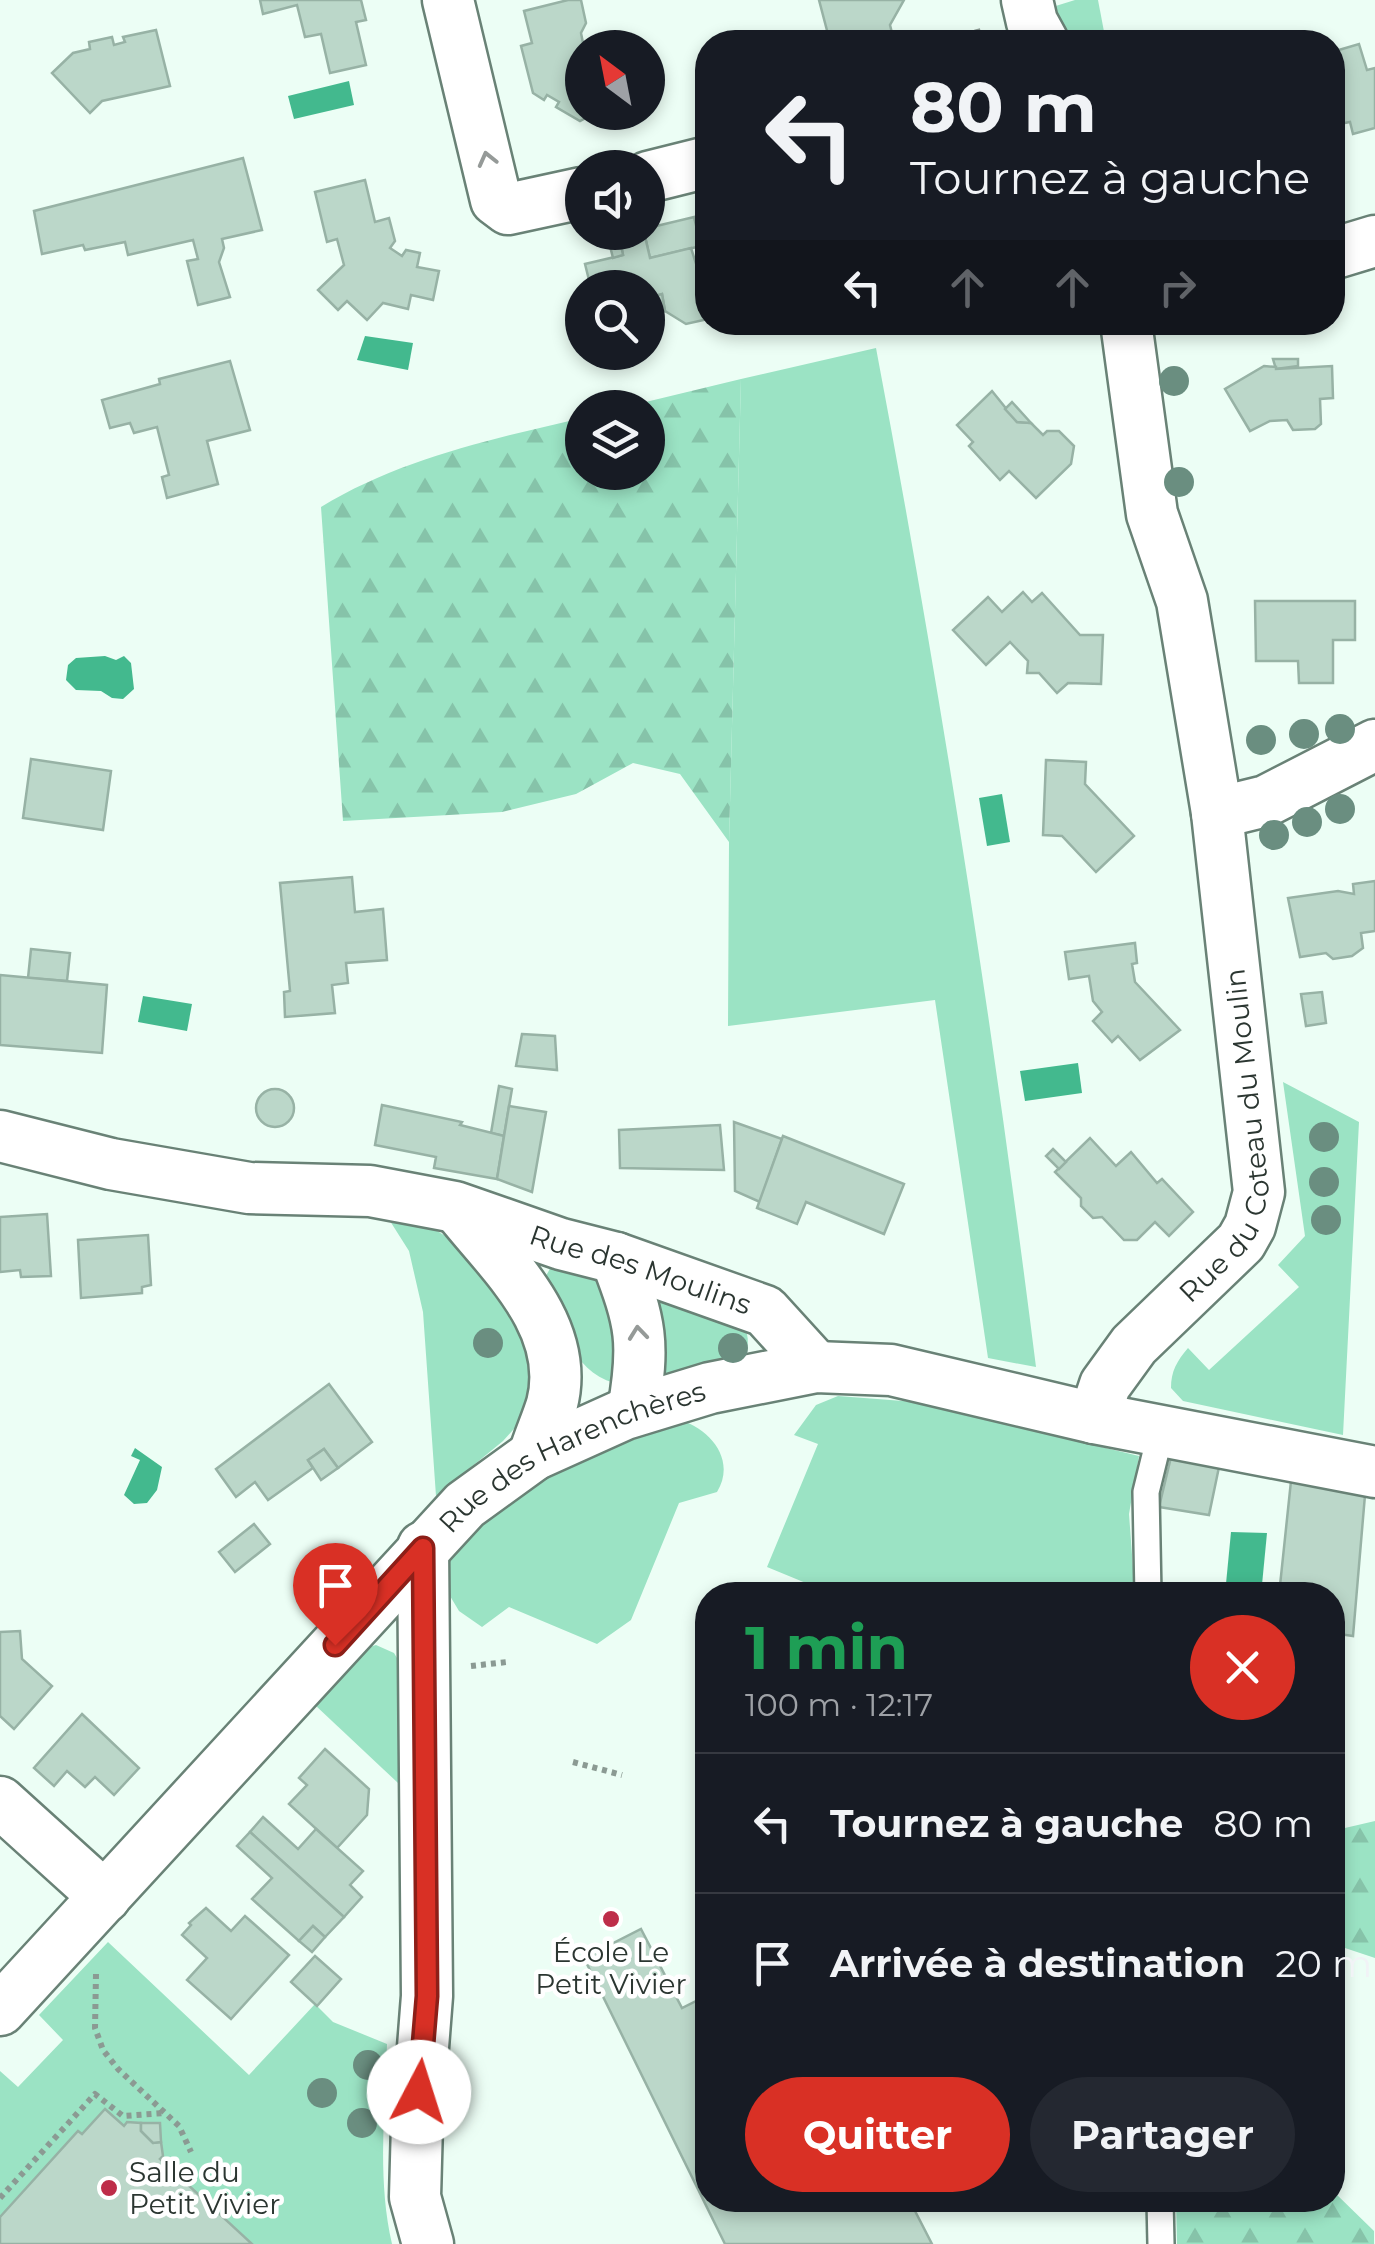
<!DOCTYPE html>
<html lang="fr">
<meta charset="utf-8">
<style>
:root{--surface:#171b24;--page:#242831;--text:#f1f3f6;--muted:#9ea1a6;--line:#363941;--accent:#d93025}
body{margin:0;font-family:Montserrat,sans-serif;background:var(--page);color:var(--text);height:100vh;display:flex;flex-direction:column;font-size:38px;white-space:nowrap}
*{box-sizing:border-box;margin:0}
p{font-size:32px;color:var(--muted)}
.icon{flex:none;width:55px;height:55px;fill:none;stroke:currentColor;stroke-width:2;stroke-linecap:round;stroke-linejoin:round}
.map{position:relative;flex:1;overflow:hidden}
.sheet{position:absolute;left:695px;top:1582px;width:650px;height:630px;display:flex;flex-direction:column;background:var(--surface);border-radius:40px;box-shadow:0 5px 15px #0003}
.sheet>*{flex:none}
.banner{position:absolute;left:695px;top:30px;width:650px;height:305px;border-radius:40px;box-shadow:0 5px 15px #0003;background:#171b24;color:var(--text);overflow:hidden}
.needle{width:65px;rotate:328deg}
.controls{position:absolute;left:565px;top:30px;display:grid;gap:20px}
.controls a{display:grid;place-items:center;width:100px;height:100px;border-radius:50%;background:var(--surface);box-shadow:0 5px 15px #0003;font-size:50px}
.pin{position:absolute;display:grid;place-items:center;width:85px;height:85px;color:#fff;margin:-102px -42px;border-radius:50% 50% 50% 0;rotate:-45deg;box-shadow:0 0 10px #0007}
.pin .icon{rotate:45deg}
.me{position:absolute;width:110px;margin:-55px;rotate:5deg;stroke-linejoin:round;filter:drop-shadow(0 0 8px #0008)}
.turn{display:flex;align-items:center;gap:35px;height:210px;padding:0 50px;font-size:45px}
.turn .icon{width:130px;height:130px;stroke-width:2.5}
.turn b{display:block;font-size:70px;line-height:85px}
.lanes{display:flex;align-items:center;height:95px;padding:0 50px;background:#0003;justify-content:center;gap:50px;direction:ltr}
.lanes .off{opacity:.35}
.round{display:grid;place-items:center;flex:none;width:105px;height:105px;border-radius:52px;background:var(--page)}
.summary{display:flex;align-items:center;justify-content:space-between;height:170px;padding:0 50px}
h1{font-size:60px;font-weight:700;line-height:75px;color:#1e9e55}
.button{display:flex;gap:20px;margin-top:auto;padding:20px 50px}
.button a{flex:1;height:115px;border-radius:60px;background:var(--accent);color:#fff;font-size:40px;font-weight:700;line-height:115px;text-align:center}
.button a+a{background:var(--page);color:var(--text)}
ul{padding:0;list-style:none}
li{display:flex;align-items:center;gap:30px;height:140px;padding:0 50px;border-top:2px solid var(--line)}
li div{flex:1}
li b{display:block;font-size:38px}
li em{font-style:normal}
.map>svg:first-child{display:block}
</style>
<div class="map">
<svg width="1375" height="2244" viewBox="0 0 1375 2244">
<defs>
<pattern id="forest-firs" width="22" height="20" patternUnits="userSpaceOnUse" patternTransform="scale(2.5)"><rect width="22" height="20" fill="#9be3c4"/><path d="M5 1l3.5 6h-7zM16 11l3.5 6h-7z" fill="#86c3a9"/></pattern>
</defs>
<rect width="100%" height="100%" fill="#ecfef5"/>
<g fill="#9be3c4">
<polygon points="1075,0 1098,0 1106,42 1061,42 1046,9"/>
<path d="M876 348C940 686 993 1025 1036 1367L988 1358 935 1000 728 1026 729 842 741 379Z"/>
<path d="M1283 1082 1359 1122 1343 1435 1183 1401 1171 1388C1171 1371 1177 1361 1188 1348L1209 1370 1299 1287 1278 1265 1305 1236Z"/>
<polygon points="390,1221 434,1229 455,1242 502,1288 534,1363 531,1393 522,1420 503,1441 436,1496 423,1312 409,1251"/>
<path d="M580 1256 618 1298 614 1383C572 1371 557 1319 542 1283L552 1265Z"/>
<path d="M644 1280 741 1322C749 1334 750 1343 744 1356L653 1385Z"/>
<polygon points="838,1396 916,1402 1139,1456 1129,1514 1135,1595 835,1595 767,1567 818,1444 794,1435 816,1405"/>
<path d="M676 1419C709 1427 737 1459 717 1492L679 1503 631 1620 597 1644 509 1607 482 1627 459 1611 450 1596 446 1578 455 1541 526 1478Z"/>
<polygon points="376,1645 394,1653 400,1663 398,1783 315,1705 363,1649"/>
<path d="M108 1942 249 2075 315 2004 333 2022 387 2044C385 2110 377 2179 392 2244H0V2071L18 2087 63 2040 39 2015Z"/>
</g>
<g fill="url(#forest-firs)">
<path d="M741 379 729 842 680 774 633 763 576 794 502 812 343 821 321 507C400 459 492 439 582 418V472H648V408L625 407Z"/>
<polygon points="1375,1821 1375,1958 1333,1944 1332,1831"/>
<polygon points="1333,2191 1374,2231 1374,2244 1177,2244 1176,2200 1332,2200"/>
</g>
<g fill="#43b98e">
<polygon points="349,81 354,105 294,119 288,96"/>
<polygon points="365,336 413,343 408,370 357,360"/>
<polygon points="105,656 116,660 124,656 131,663 134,689 123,699 112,698 101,691 76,690 66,680 68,665 76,658"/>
<polygon points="1002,794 1010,842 987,846 979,798"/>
<polygon points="143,996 192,1004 187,1031 138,1022"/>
<polygon points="1078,1063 1082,1093 1025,1101 1020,1071"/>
<polygon points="135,1448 162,1467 157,1490 147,1503 134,1504 124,1495 140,1460 131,1456"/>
<polygon points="1231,1532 1267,1533 1261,1595 1225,1594"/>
</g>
<g fill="#bbd7c9" stroke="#97b2a5" stroke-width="2.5">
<polygon points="260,0 361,0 366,20 356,22 366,65 330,73 321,34 305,37 297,5 263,14"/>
<polygon points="568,0 581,0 586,23 581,33 584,48 582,112 597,112 580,121 556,107 559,102 547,95 544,100 533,93 521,46 532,43 524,11"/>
<polygon points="819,0 904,0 890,25 892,33 885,42 864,42 849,33 829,38"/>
<polygon points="156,30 170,86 102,101 90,113 52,73 73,53 90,49 89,42 112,37 114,45 125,42 123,37"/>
<polygon points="1359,44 1367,70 1375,68 1375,128 1353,134 1350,122 1339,124 1332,103 1332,52"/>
<polygon points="243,158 262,230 222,239 224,248 219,262 230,297 198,305 187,261 198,259 193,240 128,255 125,242 85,250 83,245 42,254 34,211"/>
<polygon points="365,180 375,222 389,218 395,241 390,248 402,256 406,250 420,253 417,267 439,271 433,300 411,295 408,309 383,303 367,320 347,301 338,310 318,290 344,265 337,239 327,242 315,192"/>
<polygon points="694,217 701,246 650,258 644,232 648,232 648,228"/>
<polygon points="630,232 644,232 650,258 691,248 708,301 708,319 686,324 665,311 662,294 648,298 648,288 591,288 585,264 623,255 619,235"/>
<polygon points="619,235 623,255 613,258 608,238"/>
<polygon points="662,294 665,311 648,316 648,298"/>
<polygon points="1273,359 1298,359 1298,366 1276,369"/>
<polygon points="230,361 250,430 207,441 218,484 167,498 162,477 169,475 157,427 134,433 130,423 110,428 102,400 160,384 159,379"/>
<polygon points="1264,366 1276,367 1276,369 1332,366 1333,398 1320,399 1321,424 1315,429 1293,430 1287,420 1270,421 1250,431 1225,389"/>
<polygon points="992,391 1017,422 1031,423 1043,435 1047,431 1059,431 1074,446 1071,464 1036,498 1009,471 1000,480 969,446 973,442 957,425"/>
<polygon points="1012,402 1031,423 1017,422 1005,409"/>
<polygon points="1023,592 1032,602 1042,593 1080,635 1103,635 1101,684 1068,683 1057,693 1039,673 1027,673 1028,661 1010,642 986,665 953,630 988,597 1002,612"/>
<polygon points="1255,601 1355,601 1355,640 1333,640 1333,683 1299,683 1298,661 1256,661"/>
<polygon points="31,759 111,771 103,830 23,818"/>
<polygon points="1046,760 1086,762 1085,784 1134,836 1096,872 1062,836 1043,835"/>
<polygon points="352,877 355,912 383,909 387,960 346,963 348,983 332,985 335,1013 285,1017 284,992 290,991 280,883"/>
<polygon points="1375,881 1375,931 1361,933 1363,948 1352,956 1333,959 1326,953 1300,957 1288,898 1338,891 1354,894 1353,884"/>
<polygon points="1135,943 1137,963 1132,964 1135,982 1180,1030 1140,1060 1118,1036 1112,1042 1093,1021 1102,1012 1093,1001 1089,976 1069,979 1065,952"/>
<polygon points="31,949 70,953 67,981 28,978"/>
<polygon points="0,975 107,985 102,1053 0,1045"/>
<polygon points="1322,992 1326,1023 1306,1026 1301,994"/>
<polygon points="522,1034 555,1036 557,1070 516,1066"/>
<polygon points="499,1086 512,1089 504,1136 491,1133"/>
<circle cx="275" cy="1108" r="19"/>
<polygon points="382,1105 462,1122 460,1125 504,1136 497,1179 434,1168 436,1157 375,1145"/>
<polygon points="509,1106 546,1112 532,1192 497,1179"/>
<polygon points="734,1122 782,1139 760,1202 735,1191"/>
<polygon points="720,1125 724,1170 620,1168 619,1130"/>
<polygon points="783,1136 904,1184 884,1234 806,1202 797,1224 757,1208"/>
<polygon points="1090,1138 1116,1166 1131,1152 1157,1183 1162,1179 1193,1212 1169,1236 1155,1222 1137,1240 1124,1240 1102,1217 1093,1218 1081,1206 1081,1198 1055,1172"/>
<polygon points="1053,1149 1066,1162 1059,1169 1046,1156"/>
<polygon points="47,1214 51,1276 21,1277 20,1270 0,1272 0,1217"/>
<polygon points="148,1235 151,1285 142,1287 142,1293 81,1298 78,1240"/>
<polygon points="329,1384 372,1442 338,1468 324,1449 308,1460 313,1468 268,1500 255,1482 236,1497 216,1469"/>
<polygon points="324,1449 338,1468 321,1480 308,1460"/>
<polygon points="1171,1457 1219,1467 1209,1515 1159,1507"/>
<polygon points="1291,1481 1365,1495 1353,1636 1332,1633 1332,1595 1279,1595"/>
<polygon points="254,1524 270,1544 235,1572 219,1552"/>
<polygon points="20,1631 22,1659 52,1686 14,1729 0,1716 0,1632"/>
<polygon points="82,1714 139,1768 114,1795 95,1777 85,1787 67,1771 54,1786 34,1768"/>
<polygon points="325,1749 369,1789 367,1815 337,1848 289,1804 307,1785 299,1778"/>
<polygon points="263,1817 298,1849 316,1829 363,1871 350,1885 362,1897 344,1917 250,1832"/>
<polygon points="250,1832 344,1917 325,1937 313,1926 299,1941 252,1899 272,1878 237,1846"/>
<polygon points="206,1908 231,1931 245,1916 289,1955 231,2019 187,1980 207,1958 182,1935 191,1925 189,1923"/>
<polygon points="313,1926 325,1937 312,1952 299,1941"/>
<polygon points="641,1929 682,2008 708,1995 708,2200 925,2200 926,2202 914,2209 932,2244 725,2244 584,1958"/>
<polygon points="315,1956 341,1979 317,2006 291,1982"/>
<polygon points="105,2109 124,2126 127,2122 141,2123 141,2131 153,2143 161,2142 163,2156 160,2159 252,2244 0,2244 0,2217 78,2131 82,2134"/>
<polygon points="141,2123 160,2123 161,2142 153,2143 141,2131"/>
</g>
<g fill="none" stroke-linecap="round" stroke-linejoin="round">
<defs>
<g id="lane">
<polyline points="1148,1595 1146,1492 1161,1431"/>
<polyline points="1160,2200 1161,2244"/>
</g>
<g id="street">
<polyline points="448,0 496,200 508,209 582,193"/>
<polyline points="1027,0 1032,22 1043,42"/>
<polyline points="648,177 708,162"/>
<polyline points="1332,254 1375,241"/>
<polyline points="1217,813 1266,801 1375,745"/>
<path id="s1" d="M0 1136 111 1164 249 1188 370 1191 455 1207 561 1244 616 1258 765 1311 816 1367"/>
<path d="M459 1210C502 1264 572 1326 552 1404 547 1421 539 1438 534 1455"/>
<path d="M616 1258C641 1323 645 1343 633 1411"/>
<path id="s2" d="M1094 1418 1105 1385 1134 1345 1241 1242 1250 1226 1259 1192 1217 813 1182 601 1152 514 1126 322"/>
<polyline points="423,1547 427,1996 417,2124 415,2197 428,2244"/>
<polyline points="0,1802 105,1897"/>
<path id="s3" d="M0 2010 465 1505 534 1455 625 1414 710 1388 816 1367 891 1370 1094 1418 1375 1472"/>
</g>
</defs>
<use href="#lane" stroke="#698276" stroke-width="30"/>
<use href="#street" stroke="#698276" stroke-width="55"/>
<g stroke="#8b9a93" stroke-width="6" stroke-dasharray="5 5" stroke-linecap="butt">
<polyline points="977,29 980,42"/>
<polyline points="471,1666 507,1662"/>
<polyline points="573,1762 622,1775"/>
<polyline points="96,1974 95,2028 103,2050 118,2069 179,2126 191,2152"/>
<polyline points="0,2198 95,2094 123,2116 165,2113"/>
</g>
<use href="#lane" stroke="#fff" stroke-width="25"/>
<use href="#street" stroke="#fff" stroke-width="50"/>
</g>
<g fill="#6a8e80">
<circle cx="1174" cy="381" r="15"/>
<circle cx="1179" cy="482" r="15"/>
<circle cx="1340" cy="729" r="15"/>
<circle cx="1304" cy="734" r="15"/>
<circle cx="1261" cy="740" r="15"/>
<circle cx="1340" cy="809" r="15"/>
<circle cx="1307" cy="822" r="15"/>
<circle cx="1274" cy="835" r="15"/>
<circle cx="1324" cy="1137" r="15"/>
<circle cx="1324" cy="1182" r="15"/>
<circle cx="1326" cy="1220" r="15"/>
<circle cx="488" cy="1343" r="15"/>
<circle cx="733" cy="1348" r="15"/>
<circle cx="368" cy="2065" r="15"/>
<circle cx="322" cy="2093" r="15"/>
<circle cx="362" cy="2123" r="15"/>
</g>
<defs><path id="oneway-chevron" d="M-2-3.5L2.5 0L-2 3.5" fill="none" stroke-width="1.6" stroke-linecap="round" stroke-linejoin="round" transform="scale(2.5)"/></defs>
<g stroke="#959a98">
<use href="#oneway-chevron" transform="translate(487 159) rotate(-104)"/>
<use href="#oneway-chevron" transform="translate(638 1333) rotate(-96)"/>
</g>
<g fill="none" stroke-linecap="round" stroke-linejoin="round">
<defs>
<polyline id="route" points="335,1645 423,1548 427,1996 419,2092"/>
</defs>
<use href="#route" stroke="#8d1f18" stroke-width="25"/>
<use href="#route" stroke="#d93025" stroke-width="18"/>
</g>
<g fill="#be2d49" stroke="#fff" stroke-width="4">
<circle cx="611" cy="1919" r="10"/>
<circle cx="109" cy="2188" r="10"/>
</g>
<g text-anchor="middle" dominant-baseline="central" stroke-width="9" stroke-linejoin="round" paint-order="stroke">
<g font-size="28" fill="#2b3631" stroke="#fff">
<text stroke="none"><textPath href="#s2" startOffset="332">Rue du Coteau du Moulin</textPath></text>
<text stroke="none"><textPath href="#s1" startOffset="658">Rue des Moulins</textPath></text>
<text stroke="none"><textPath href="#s3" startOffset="805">Rue des Harenchères</textPath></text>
</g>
<g font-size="28" fill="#2b3631" stroke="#fff">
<text x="611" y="1952">École Le<tspan x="611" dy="32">Petit Vivier</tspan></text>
<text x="129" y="2172" text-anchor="start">Salle du<tspan x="129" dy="32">Petit Vivier</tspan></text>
</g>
</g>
</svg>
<div class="controls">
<a><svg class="needle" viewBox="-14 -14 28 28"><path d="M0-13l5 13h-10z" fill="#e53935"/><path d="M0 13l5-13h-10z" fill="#9ea1a6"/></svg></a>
<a><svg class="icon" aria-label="sound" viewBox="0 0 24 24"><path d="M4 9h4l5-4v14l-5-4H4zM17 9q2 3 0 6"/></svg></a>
<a><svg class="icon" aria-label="search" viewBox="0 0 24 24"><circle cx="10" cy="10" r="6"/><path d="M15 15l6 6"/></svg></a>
<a><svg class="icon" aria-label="layers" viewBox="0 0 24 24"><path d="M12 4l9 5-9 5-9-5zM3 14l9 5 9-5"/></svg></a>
</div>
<div class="pin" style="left:335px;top:1645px;background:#d93025"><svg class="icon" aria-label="arrive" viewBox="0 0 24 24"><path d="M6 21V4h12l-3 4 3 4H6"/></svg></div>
<svg class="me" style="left:419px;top:2092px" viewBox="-20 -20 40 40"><circle r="19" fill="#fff"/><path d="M0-13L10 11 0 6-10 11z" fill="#d93025"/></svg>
<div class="banner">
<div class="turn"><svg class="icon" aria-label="left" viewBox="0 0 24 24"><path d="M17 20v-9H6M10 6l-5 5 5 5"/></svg><div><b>80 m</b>Tournez à gauche</div></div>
<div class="lanes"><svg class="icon" aria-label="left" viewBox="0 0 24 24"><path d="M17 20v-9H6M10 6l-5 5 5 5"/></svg><svg class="icon off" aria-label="ahead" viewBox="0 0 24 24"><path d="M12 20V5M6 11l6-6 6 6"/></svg><svg class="icon off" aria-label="ahead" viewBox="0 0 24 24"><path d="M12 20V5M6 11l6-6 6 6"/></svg><svg class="icon off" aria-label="right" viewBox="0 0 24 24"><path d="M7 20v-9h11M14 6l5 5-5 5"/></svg></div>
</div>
<section class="sheet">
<div class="summary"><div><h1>1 min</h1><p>100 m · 12:17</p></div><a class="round" style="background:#d93025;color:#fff"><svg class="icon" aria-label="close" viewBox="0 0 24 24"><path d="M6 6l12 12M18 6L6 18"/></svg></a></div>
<ul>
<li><svg class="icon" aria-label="left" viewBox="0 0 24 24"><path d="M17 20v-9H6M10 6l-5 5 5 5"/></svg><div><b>Tournez à gauche</b></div><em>80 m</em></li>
<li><svg class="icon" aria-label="arrive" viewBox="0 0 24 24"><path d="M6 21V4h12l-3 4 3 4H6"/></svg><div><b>Arrivée à destination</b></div><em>20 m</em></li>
</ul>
<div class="button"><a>Quitter</a><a>Partager</a></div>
</section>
</div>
